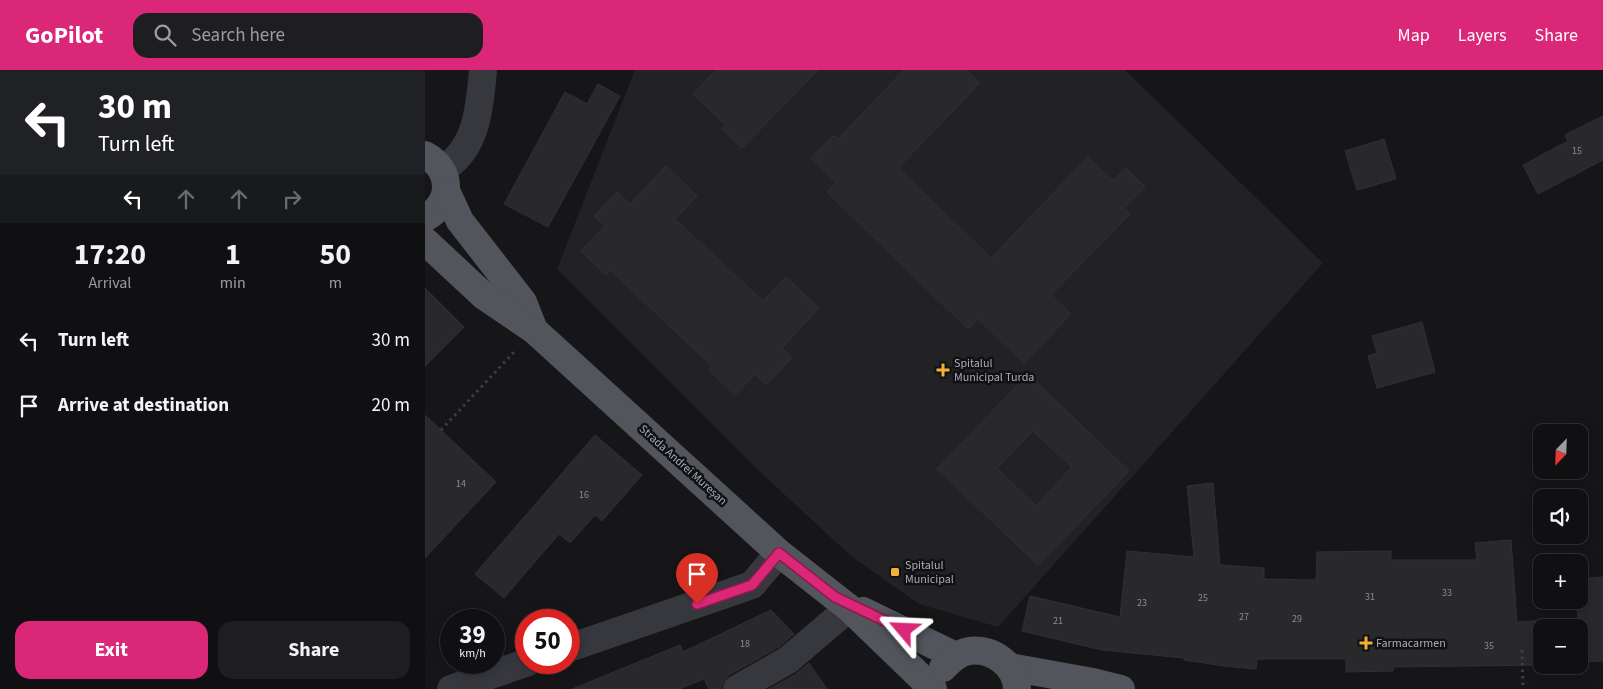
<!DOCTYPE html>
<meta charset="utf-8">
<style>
:root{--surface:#101012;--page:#1e1e20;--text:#f1f3f6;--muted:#9c9d9f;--line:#303032;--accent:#db2777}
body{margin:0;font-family:"Source Sans 3",sans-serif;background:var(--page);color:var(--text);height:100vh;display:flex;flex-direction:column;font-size:19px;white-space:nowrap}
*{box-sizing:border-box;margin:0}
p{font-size:16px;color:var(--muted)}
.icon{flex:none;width:28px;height:28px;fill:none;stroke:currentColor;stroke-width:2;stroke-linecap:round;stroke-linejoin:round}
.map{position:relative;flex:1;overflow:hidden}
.details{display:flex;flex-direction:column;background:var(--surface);width:425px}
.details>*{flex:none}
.hud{background:#202124;color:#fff;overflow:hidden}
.needle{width:32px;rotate:203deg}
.fabs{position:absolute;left:1108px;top:354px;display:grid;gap:10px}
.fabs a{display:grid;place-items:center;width:55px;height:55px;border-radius:10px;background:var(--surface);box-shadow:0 2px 12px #0003,0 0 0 1px var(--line);font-size:25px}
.speed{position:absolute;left:15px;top:539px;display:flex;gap:10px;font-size:25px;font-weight:700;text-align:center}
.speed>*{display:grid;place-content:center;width:65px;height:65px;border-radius:50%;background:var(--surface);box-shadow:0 2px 12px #0003,0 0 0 1px var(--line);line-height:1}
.speed small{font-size:12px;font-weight:400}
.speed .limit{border:8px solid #d22;background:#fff;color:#111}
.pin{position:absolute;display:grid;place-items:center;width:42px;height:42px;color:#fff;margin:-51px -21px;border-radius:50% 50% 50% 0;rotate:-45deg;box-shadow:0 0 5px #0007}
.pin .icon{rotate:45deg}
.me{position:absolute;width:55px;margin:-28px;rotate:296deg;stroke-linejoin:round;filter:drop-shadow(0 0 4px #0008)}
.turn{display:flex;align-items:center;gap:18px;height:105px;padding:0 15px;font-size:22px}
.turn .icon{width:65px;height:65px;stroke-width:2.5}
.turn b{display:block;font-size:35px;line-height:42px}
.lanes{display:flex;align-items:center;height:48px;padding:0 15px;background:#0003;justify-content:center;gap:25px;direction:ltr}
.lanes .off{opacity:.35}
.eta{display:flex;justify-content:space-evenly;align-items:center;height:85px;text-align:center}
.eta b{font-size:30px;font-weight:700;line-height:35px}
.action{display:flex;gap:10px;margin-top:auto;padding:10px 15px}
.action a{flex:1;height:58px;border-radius:15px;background:var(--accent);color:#fff;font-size:20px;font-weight:700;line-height:58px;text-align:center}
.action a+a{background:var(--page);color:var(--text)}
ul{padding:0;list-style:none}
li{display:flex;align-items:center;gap:15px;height:65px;padding:0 15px}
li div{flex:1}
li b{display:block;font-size:19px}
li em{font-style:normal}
header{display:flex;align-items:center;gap:30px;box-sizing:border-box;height:70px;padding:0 25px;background:var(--accent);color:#fff}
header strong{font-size:24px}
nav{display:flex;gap:28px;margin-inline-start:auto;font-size:18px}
.search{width:350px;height:45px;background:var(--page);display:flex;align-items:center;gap:12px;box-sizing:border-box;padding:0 18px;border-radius:15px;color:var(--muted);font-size:19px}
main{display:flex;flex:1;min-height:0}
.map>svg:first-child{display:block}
</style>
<header>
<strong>GoPilot</strong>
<div class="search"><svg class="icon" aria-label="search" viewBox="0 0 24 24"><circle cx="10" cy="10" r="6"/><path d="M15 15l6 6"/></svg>Search here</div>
<nav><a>Map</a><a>Layers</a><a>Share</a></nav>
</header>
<main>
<section class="details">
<div class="hud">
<div class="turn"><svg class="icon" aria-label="left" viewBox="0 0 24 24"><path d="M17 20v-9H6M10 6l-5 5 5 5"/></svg><div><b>30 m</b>Turn left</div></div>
<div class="lanes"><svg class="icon" aria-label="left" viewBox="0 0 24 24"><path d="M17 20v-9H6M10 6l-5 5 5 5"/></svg><svg class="icon off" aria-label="ahead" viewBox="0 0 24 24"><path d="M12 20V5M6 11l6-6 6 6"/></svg><svg class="icon off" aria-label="ahead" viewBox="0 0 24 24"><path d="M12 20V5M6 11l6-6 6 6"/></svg><svg class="icon off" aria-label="right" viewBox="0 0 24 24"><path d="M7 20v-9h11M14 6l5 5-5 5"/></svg></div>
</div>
<div class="eta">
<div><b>17:20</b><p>Arrival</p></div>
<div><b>1</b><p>min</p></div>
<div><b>50</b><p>m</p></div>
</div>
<ul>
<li><svg class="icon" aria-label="left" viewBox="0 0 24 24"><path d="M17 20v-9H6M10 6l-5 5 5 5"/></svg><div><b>Turn left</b></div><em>30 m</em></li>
<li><svg class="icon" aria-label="arrive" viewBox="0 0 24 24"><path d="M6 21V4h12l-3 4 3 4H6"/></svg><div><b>Arrive at destination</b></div><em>20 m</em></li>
</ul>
<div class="action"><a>Exit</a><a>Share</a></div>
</section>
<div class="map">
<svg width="1178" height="619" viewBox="0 0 1178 619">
<rect width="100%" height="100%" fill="#161618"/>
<polygon fill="#222225" points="210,0 700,0 898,193 573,557 494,534 426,486 333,400 132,199"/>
<g fill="#29292c" stroke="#303034" fill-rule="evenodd">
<polygon points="291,0 393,0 317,78 297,59 301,55 268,24"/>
<polygon points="479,0 541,0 555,13 473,98 566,188 663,87 688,111 701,98 720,117 699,138 705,144 626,225 646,244 599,293 553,249 543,259 402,122 411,112 386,88 409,65 413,69"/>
<polygon points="173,14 195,26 123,157 79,134 140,22 162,34"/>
<polygon points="1178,46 1178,90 1113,124 1098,95 1143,71 1140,65"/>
<polygon points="959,69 971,109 932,120 920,81"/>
<polygon points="241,96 272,126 250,149 338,231 361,207 394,238 357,278 367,288 341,315 330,304 310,325 284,300 287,296 185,200 181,205 156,181 180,156 169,146 192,122 205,134"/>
<polygon points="0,218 39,257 0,296"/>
<polygon points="997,252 1010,302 952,318 943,286 952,283 947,266"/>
<path d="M603 304 704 401 613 495 512 399ZM608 361 647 397 611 436 572 398Z"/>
<polygon points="0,345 71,412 0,488"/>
<polygon points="170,365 217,405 177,451 170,445 145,473 134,464 79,528 50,504"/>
<polygon points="788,413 795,495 839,498 839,509 891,510 892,482 966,481 966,490 1052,490 1050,473 1086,470 1092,552 1153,548 1151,530 1154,530 1154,509 1178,507 1178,591 1154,592 1154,558 1116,558 1116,595 1123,595 968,597 968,601 921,602 921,589 832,589 831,599 799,596 759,590 759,588 677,580 597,561 605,526 695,547 702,481 769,487 762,416"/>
<polygon points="346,540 369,564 354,577 304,605 298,612 296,619 284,619 279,609 254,619 147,619 255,575 258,582"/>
<polygon points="384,593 402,619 344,619 371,604"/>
</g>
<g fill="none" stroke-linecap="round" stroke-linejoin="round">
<g stroke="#3d3f44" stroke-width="3" stroke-dasharray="2.5 4" stroke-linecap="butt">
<polyline points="16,360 90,281"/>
<polyline points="1097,580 1098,619"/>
</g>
<g stroke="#37383d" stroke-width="28">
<path d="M17 99C52 81 55 35 58 0"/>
<polyline points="144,578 327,515 354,483"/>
<polyline points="26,619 103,592"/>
<polyline points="312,619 363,590 424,538"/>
</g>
<g stroke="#53555c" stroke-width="28">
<path d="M0 85C28 100 28 133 0 148"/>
<polyline points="22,123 35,151 98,232 109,260"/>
<polyline points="0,171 59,226 109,260 354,483 424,538 508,619"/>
<polyline points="438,541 531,586"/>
<polyline points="584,597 668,612 696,619"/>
<path d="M518 598C526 590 533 583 544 581 567 577 592 596 592 619"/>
</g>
</g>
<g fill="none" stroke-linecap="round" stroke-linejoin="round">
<defs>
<polyline id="route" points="272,534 327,515 354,483 410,527 479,560"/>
</defs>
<use href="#route" stroke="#8e194d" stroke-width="12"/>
<use href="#route" stroke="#db2777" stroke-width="9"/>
</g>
<g fill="#f2b134" stroke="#111113" stroke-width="2">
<path d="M515.5 292.5h5v5h5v5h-5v5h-5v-5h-5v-5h5z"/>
<rect x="465" y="497" width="10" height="10" rx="2.5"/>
<path d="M938.5 565.5h5v5h5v5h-5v5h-5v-5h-5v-5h5z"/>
</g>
<g text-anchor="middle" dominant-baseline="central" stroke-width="5" stroke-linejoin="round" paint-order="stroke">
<g font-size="10" fill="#888b94">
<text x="1152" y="81">15</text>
<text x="36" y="414">14</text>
<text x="159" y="425">16</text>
<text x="1022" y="523">33</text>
<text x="945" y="527">31</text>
<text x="778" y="528">25</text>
<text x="717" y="533">23</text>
<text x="819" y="547">27</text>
<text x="872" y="549">29</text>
<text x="633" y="551">21</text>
<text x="320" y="574">18</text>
<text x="1064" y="576">35</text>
</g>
<g font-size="12" fill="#a8adb8" stroke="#111113" text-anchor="start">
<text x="529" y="293">Spitalul<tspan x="529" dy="14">Municipal Turda</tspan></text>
<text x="480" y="495">Spitalul<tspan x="480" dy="14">Municipal</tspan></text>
<text x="951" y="573">Farmacarmen</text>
</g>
<g font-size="12" fill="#a8adb8" stroke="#111113">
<text transform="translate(258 395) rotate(42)">Strada Andrei Mureșan</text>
</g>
</g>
</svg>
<div class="fabs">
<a><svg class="needle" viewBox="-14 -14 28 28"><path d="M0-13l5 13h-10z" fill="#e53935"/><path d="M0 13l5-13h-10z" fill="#9c9d9f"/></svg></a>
<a><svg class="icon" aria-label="sound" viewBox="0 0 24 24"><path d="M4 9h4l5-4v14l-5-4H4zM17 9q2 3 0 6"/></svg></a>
<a>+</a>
<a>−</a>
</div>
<div class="speed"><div>39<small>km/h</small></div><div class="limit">50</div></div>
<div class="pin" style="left:272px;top:534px;background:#d93025"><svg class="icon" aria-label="arrive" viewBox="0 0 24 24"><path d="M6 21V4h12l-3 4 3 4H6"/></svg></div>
<svg class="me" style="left:479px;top:560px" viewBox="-20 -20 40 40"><path d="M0-17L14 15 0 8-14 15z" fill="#db2777" stroke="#fff" stroke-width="4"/></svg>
</div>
</main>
